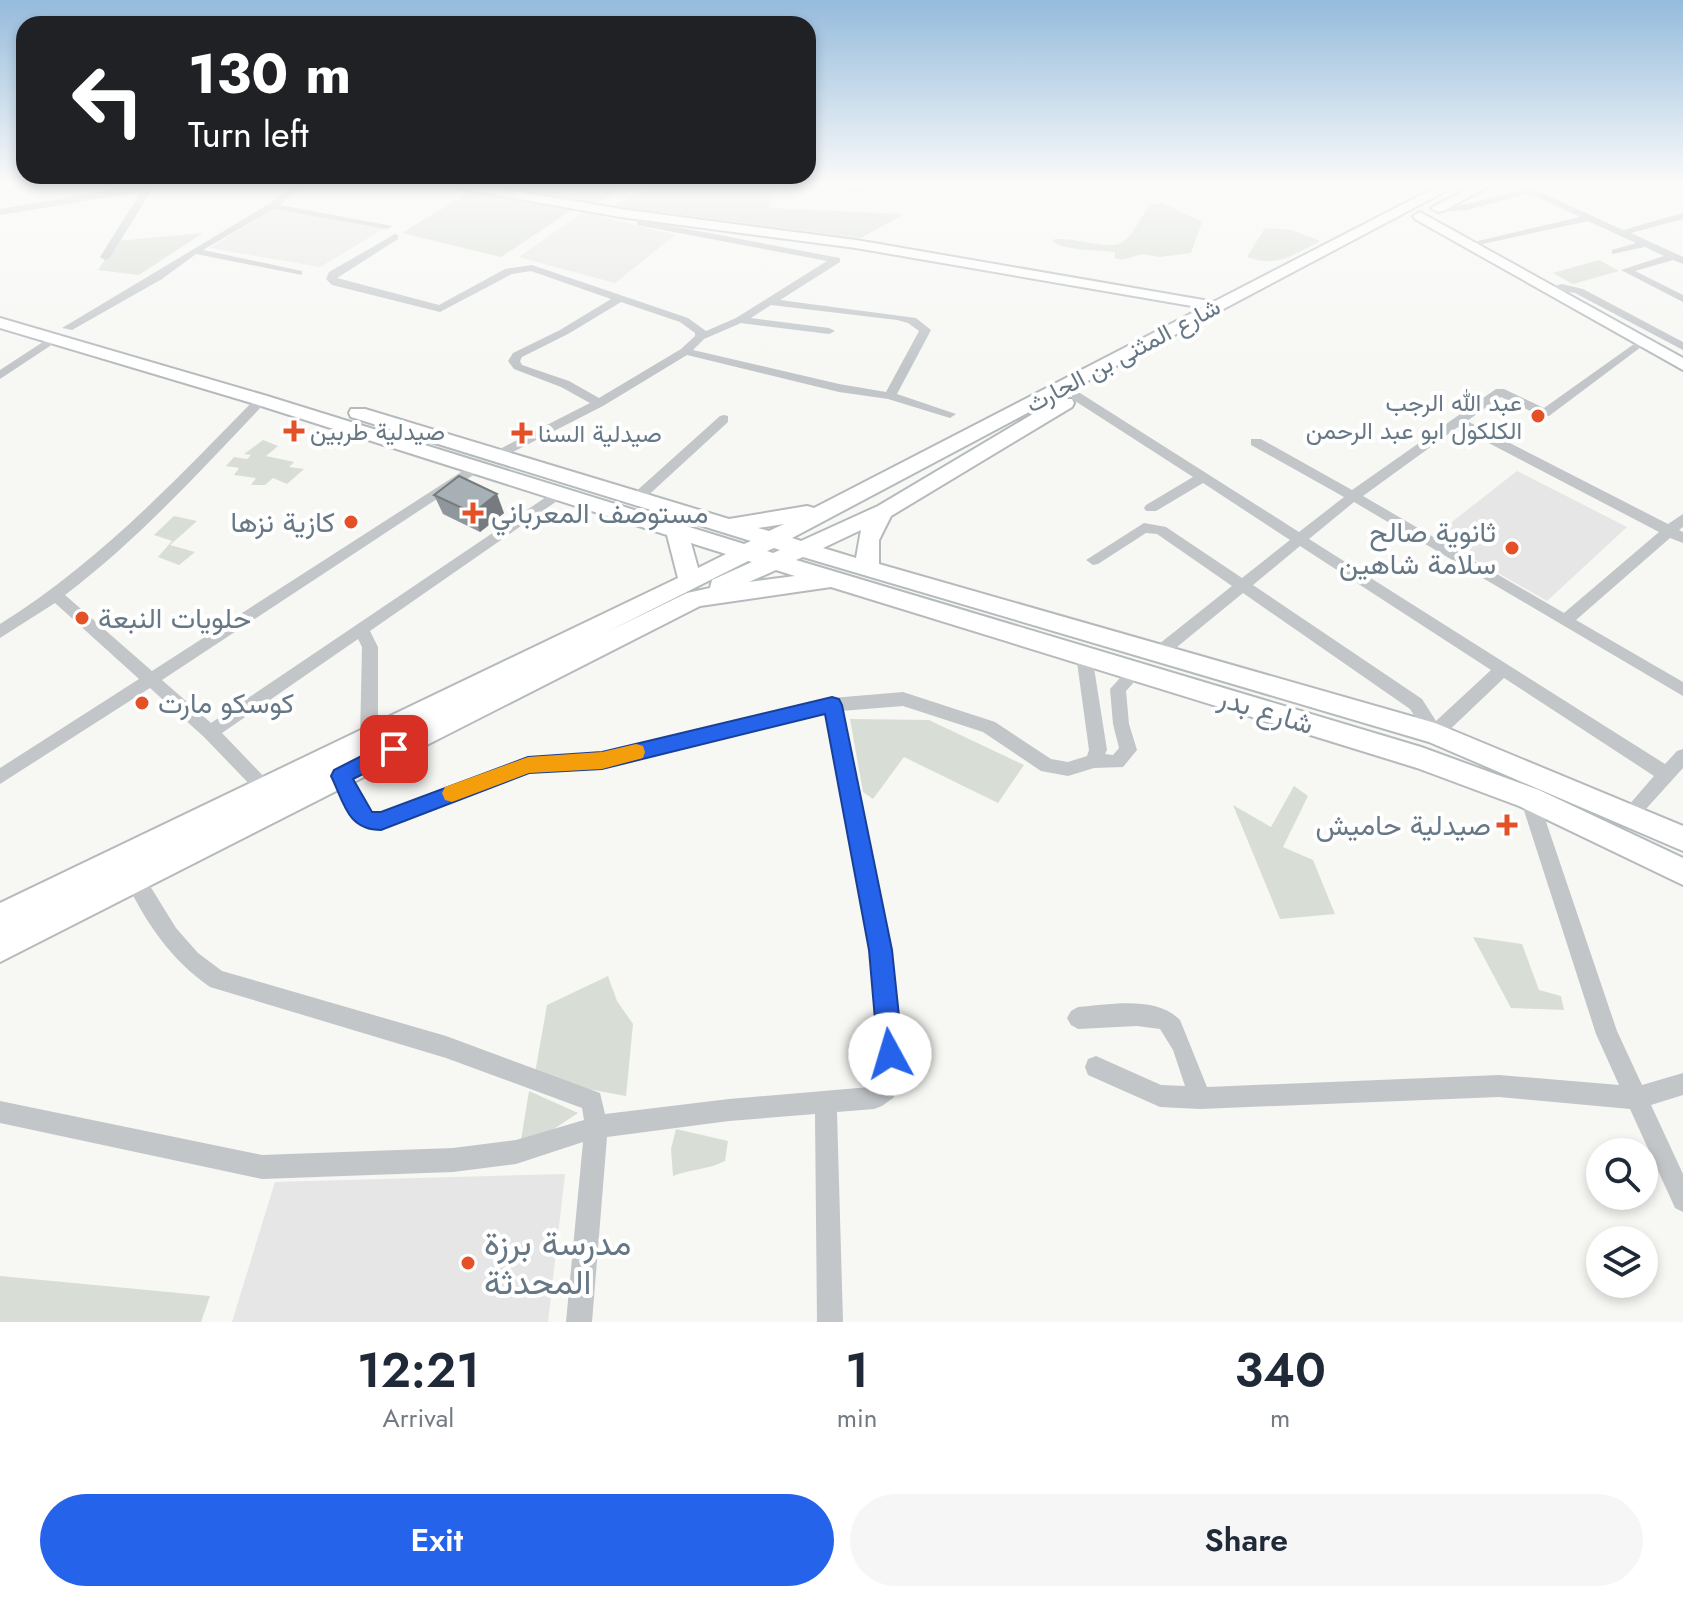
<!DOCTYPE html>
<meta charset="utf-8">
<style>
:root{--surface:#fff;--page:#f6f6f7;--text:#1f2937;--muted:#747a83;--accent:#2563eb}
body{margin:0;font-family:Jost,Vazirmatn,sans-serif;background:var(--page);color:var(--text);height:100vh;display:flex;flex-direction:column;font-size:30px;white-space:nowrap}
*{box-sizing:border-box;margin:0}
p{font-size:26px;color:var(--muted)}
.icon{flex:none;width:44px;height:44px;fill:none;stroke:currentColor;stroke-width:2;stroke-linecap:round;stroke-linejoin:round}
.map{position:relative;height:1322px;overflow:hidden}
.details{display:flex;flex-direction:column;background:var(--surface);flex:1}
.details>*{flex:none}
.hud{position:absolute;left:16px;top:16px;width:800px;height:168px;border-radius:24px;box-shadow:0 4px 12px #0003;background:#202124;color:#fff;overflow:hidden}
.buttons{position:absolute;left:1586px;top:1138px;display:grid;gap:16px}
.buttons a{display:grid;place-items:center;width:72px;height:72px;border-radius:50%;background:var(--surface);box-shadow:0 4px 12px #0003;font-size:40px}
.pin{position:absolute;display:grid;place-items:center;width:68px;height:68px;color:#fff;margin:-34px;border-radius:16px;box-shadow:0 4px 12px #0006}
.me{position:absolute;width:88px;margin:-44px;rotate:354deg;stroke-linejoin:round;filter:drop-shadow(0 0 6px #0008)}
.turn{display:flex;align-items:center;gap:28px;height:168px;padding:0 40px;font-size:36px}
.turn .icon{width:104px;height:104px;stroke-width:2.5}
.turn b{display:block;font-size:56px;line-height:68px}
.eta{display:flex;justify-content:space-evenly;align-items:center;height:136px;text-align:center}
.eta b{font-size:48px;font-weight:600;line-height:56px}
.button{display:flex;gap:16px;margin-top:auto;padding:16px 40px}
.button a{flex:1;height:92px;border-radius:48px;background:var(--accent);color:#fff;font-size:32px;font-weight:600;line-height:92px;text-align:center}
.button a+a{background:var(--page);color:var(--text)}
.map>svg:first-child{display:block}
</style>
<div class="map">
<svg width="1683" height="1322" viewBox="0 0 1683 1322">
<rect width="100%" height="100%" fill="#f7f7f4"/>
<g fill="#e5e6e5">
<polygon points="272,209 387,227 320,267 210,248"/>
<polygon points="583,212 675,235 615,283 519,257"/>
<polygon points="1517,471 1627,527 1547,601 1434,536"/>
<polygon points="565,1174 548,1322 232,1322 275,1182"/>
</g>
<g fill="#d8ded5">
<polygon points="491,184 545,184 571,189 581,184 615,184 613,196 593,203"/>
<polygon points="865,184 865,192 773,188 769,208 904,214 861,238 612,206 658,185"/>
<polygon points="473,190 572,210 501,257 402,233"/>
<path d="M1163 203 1202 222 1191 253 1160 257 1142 254 1122 260 1115 258V252C1100 250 1059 251 1052 240 1071 235 1110 252 1123 242 1134 234 1142 215 1150 204Z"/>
<path d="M1265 228 1291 230 1320 241C1293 255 1277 268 1247 257Z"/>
<polygon points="203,233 139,275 98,270 117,241"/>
<polygon points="1599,260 1619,271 1573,284 1553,273"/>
<polygon points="263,440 278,446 266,456 294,462 289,467 304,469 287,484 273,478 265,485 251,485 256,478 234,475 239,468 226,466 234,457 247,459 251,455 244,454"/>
<polygon points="174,516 197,521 170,545 195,552 179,565 158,557 172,541 154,535"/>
<polygon points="850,719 929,720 1024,765 998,803 904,757 873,799 863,792"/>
<polygon points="1294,786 1308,796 1283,847 1313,860 1335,914 1280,919 1233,805 1271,827"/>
<polygon points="1473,937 1522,944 1539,990 1561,996 1564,1010 1511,1008"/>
<polygon points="608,976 617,1001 633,1024 626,1096 534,1079 547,1005"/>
<polygon points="529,1091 578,1113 537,1140 521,1140"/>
<path d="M676 1129 728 1141 725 1161C707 1170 691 1169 673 1176L671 1149Z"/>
<polygon points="0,1276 210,1296 201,1322 0,1322"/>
</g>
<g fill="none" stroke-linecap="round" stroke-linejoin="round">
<defs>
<g id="secondary">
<polygon points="451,184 477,184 620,209 856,240 1215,302 1222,306 1215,310 856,248 620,217 457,188"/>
<polygon points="1420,212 1683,358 1683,370 1415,219 1413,216"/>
</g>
<g id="primary">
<path d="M1442 184H1459L792 538 801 541 878 506 1058 399H1072L1074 403 1072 407 891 516 879 540V564L1435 723 1683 826V851L1429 742 803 557 796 560 1421 747 1539 790 1683 858V885L1519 806 1417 768 831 587 700 606 0 962V903L678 578 667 535 255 404 0 328V318L267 396 744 544 751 541 351 417 349 413 351 409H365L729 519 807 506 814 508ZM784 524 769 531 758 528ZM861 530 856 558 823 548ZM691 543 726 554 698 568ZM774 548 780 550 773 553 767 551ZM748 561 752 562 712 580 710 588 687 593 607 632ZM776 570 795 576 749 582Z"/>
<polygon points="1476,184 1493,184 1443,211 1438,212 1431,208"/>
</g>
</defs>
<use href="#secondary" stroke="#b4babe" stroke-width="4"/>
<use href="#primary" stroke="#b5babd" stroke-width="4"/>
<g fill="#c2c6c9" fill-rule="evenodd">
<polygon points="146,184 155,185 110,257 105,260 100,257 141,192 0,215 0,209"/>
<polygon points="295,184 305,184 280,205 392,226 387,229 273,209 203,250 302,271 302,275 196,254 162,279 72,330 62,328 269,204"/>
<polygon points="1511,184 1523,184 1623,230 1683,213 1683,219 1631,233 1683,257 1683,264 1673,260 1635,271 1683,295 1683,302 1621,270 1664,256 1645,247 1612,254 1612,250 1636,243 1588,221 1469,247 1469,243 1580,217 1529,193 1467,210 1436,212 1431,209 1436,206 1467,204 1521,190"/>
<path d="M640 220 840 258V262L780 300 916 318 931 330 897 394 956 414 950 418 888 399 839 392 687 355 603 406 499 459 492 455 494 452 590 403 561 387 514 369 508 361 513 353 560 330 611 299 531 271 512 274 440 312 332 285 326 279 329 272 395 234 398 235V239L337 278 439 305 505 269 532 265 688 318 706 331 736 318 827 261 637 225V221ZM621 302 680 322 695 333V336L681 349 599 398 569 381 522 365 520 361 522 357 568 334ZM771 305 897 320 908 323 919 331 886 392 839 384 693 350 704 339 741 323 829 334 835 331 829 328 751 318Z"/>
<path d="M1562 284 1583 289 1683 342V350L1575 293C1566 291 1549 293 1544 289Z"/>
<polygon points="49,338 59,340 0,379 0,370"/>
<path d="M1641 339 1647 342 1645 344 1549 416H1541L1501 397 1467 421 1668 524 1683 514V527L1679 530 1683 532V543L1670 538 1576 620 1683 682V696L1354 502 1309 539 1665 764 1677 751 1683 749V768L1636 820 1630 822 1624 820 1621 814 1654 776 1504 678 1441 738 1435 740 1429 738 1410 709 1243 593 1166 656H1154L1152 652 1154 648 1232 586 1157 534 1146 533 1098 564 1093 565 1086 560 1144 523 1166 527 1242 578 1290 540 1203 483 1156 511H1146L1144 508 1146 505 1193 477 1072 399V393H1080L1299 532 1344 497 1251 445V439H1261L1352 490 1496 389H1504L1544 408ZM1458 427 1659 532 1564 613 1363 496ZM1300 546 1491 670 1436 721 1422 699 1253 585Z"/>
<path d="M261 396 267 400 265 403C202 469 139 539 65 595L152 671 472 465 477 464 484 468 162 680 211 723 555 491 560 490 567 494 370 631 378 647V739L375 744 369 746 363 744 360 739 362 647 358 639 222 733 271 784 274 789 271 794 265 797 259 794 204 737 150 688 0 784V768L139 679 55 603 0 638V624C98 563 177 479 257 397Z"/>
<polygon points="724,415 728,416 728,422 642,501 632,501 632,495 720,416"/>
<path d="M1084 649 1092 655 1107 750 1105 754 1113 755 1119 748 1113 724 1110 689 1130 667H1142L1144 671 1126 691 1129 724 1137 750 1123 767 1094 768 1068 776 1041 771 983 732 903 706 841 711 890 950 904 1079 893 1098 882 1106 874 1109 837 1112 843 1322H817L815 1114 729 1121 607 1137 592 1322H566L583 1142 516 1164 453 1172 262 1179 0 1123V1101L262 1155 453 1148 516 1140 584 1120 582 1108 446 1058 210 987C171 960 145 922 125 879L128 873 135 870 142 873 176 928 198 953 222 971 446 1036 592 1090 600 1093 605 1114 729 1099 870 1087 882 1076 870 950 825 713 602 767 529 772 381 829C348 829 345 802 332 776L335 771 341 769 347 771 366 808 372 813H381L528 758 602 753 832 698 903 692 995 722 1051 759 1068 762 1087 756 1089 750 1076 655Z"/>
<path d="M1529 790 1535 793 1538 798 1617 1031 1642 1085 1683 1073V1095L1651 1105 1683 1174V1212L1675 1208 1630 1109 1499 1097 1200 1109 1160 1107 1088 1075 1085 1067 1088 1059 1096 1056 1161 1085 1185 1086 1173 1050 1160 1029 1137 1026 1078 1029 1071 1025 1067 1018 1071 1011 1078 1007C1108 1005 1156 995 1180 1020L1207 1087 1499 1075 1619 1085 1596 1034 1520 798 1523 793Z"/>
</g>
<use href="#secondary" fill="#fff" fill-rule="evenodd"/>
<use href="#primary" fill="#fff" fill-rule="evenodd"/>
</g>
<polygon fill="#90979c" points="434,495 504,513 480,532 443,514"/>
<polygon fill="#757b7f" points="497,494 504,513 480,532 473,513"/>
<polygon fill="#a7b0b5" stroke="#757b7f" stroke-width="2" points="459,476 497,494 473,513 434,495"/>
<linearGradient id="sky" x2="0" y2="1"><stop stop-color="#95bbdc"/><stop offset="0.5" stop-color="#fbfbfa"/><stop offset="1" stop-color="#fbfbfa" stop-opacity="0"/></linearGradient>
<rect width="1683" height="369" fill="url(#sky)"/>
<path fill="#2563eb" stroke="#184099" stroke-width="2" d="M832 697 839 699 842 705 892 950 903 1054 899 1062 890 1066 882 1062 878 1054 869 950 825 714 602 769 529 773 381 830C347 830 344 802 331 776L334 770 387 743H401L404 749 401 755 353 779 372 812H381L528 757 602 752Z"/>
<polygon fill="#f59e0b" points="636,744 643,746 645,752 643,758 602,769 529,773 452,802 445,800 442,793 445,787 528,757 602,752"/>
<g fill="#e55126" stroke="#fff" stroke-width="3">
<circle cx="1538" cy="416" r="8"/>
<path d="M290 419h8v8h8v8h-8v8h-8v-8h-8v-8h8z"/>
<path d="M518 421h8v8h8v8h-8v8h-8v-8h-8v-8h8z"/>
<path d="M469 501h8v8h8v8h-8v8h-8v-8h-8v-8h8z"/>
<circle cx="351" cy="522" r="8"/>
<circle cx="1512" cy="548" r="8"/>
<circle cx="82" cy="618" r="8"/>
<circle cx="142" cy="703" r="8"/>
<path d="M1503 813h8v8h8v8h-8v8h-8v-8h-8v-8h8z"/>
<circle cx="468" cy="1263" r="8"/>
</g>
<g text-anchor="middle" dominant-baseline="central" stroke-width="8" stroke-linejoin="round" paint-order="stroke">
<g font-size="24" fill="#667785" stroke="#fff">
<text transform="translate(1123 355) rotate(-28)">شارع المثنى بن الحارث</text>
</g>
<g font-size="24" fill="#667785" stroke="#fff" text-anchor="start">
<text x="1522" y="402" text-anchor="end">عبد الله الرجب<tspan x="1522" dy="28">الكلكول ابو عبد الرحمن</tspan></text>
<text x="310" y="431">صيدلية طربين</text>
<text x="538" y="433">صيدلية السنا</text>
</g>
<g font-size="28" fill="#667785" stroke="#fff" text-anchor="start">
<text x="491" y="513">مستوصف المعرباني</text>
<text x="335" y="522" text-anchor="end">كازية نزها</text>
<text x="1496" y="532" text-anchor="end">ثانوية صالح<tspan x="1496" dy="32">سلامة شاهين</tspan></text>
<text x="98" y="618">حلويات النبعة</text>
<text x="158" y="703">كوسكو مارت</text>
<text x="1491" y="825" text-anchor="end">صيدلية حاميش</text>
</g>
<g font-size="28" fill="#667785" stroke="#fff">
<text transform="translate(1266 711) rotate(17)">شارع بدر</text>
</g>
<g font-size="34" fill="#667785" stroke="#fff" text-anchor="start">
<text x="484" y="1243">مدرسة برزة<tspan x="484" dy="39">المحدثة</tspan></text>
</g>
</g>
</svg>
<div class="buttons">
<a><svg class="icon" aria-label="search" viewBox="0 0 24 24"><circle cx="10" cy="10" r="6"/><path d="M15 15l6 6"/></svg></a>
<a><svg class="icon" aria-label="layers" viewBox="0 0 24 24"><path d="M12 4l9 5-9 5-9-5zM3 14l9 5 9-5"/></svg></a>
</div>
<div class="pin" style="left:394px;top:749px;background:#d93025"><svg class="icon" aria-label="arrive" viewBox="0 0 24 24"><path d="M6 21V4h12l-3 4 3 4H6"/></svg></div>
<svg class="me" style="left:890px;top:1054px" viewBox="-20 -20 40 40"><circle r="19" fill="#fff"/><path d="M0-13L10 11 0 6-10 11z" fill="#2563eb"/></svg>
<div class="hud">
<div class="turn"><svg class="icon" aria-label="left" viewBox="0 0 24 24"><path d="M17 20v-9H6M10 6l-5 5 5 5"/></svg><div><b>130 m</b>Turn left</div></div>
</div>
</div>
<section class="details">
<div class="eta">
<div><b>12:21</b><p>Arrival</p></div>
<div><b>1</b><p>min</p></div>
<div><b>340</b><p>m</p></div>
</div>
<div class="button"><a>Exit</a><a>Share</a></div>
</section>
